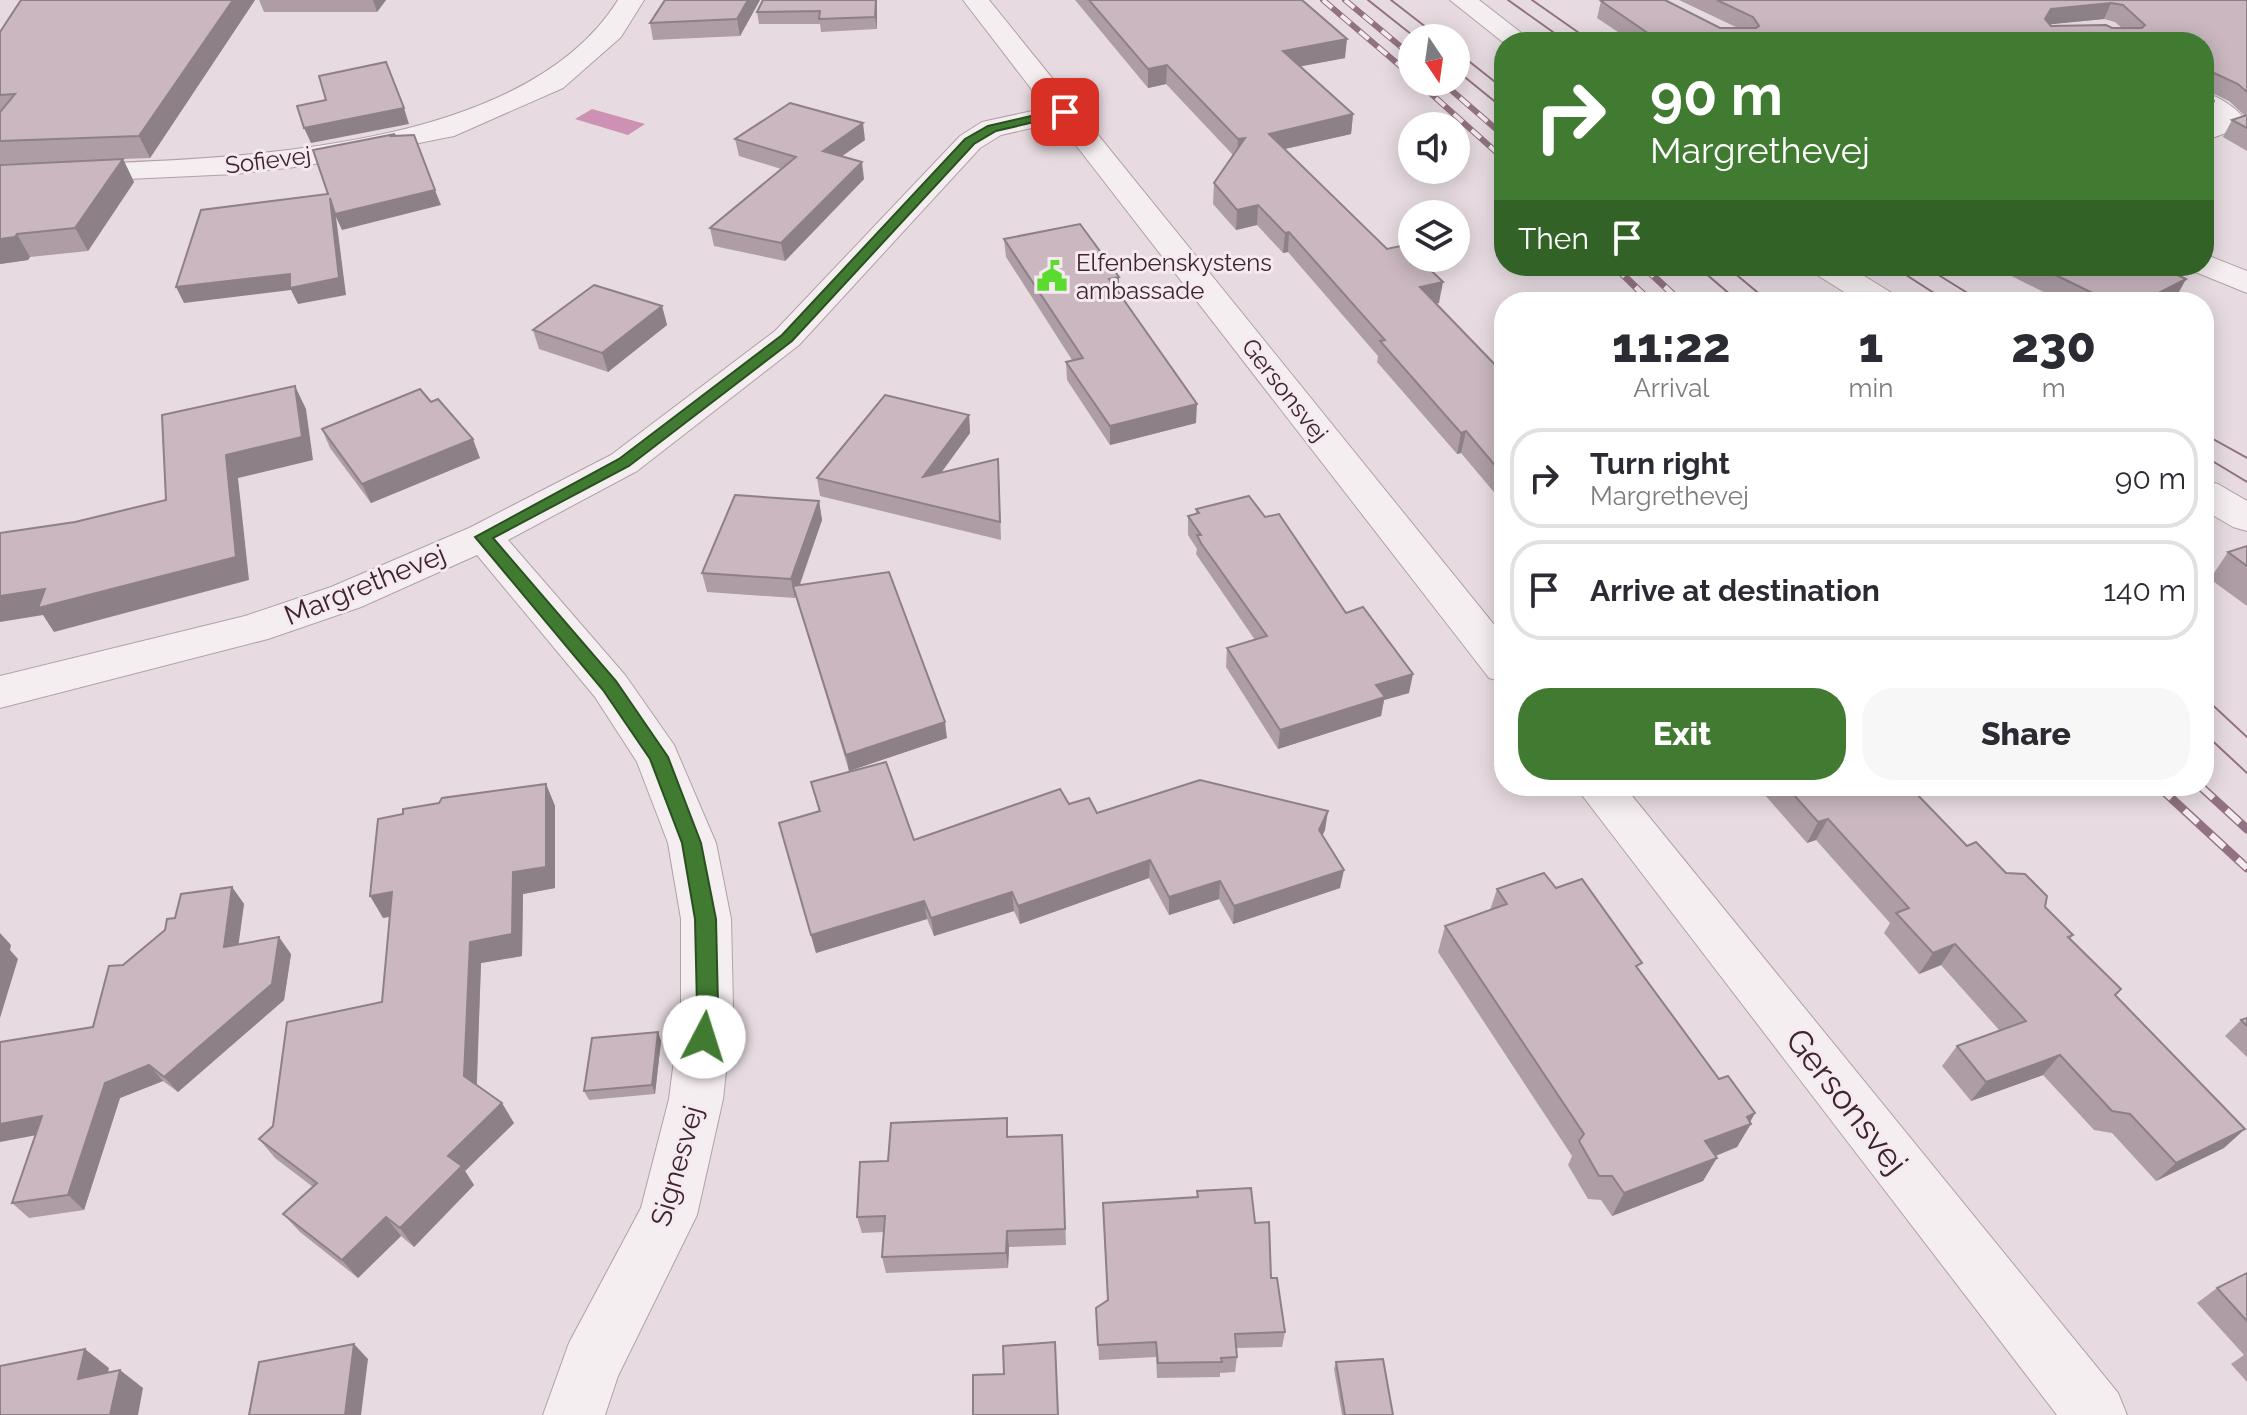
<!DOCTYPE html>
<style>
:root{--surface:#fff;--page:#f7f7f7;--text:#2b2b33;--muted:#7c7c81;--line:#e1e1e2;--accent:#407b31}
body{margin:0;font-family:Raleway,sans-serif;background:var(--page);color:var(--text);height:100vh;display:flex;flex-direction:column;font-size:30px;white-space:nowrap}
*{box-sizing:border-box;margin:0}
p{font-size:26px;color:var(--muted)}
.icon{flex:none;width:44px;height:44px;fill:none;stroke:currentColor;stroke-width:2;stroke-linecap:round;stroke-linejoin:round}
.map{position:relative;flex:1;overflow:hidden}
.sheet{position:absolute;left:1494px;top:292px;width:720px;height:504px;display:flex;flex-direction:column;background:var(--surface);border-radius:32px;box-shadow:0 4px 20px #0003}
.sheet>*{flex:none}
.top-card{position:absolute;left:1494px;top:32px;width:720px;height:244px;border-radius:32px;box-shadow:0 4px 20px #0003;background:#407b31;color:#fff;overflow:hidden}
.needle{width:52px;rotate:167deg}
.buttons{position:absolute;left:1398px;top:24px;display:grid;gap:16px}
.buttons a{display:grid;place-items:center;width:72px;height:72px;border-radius:50%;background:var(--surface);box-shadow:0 4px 20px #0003;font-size:40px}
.pin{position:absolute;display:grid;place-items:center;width:68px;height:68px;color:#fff;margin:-34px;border-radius:16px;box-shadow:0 4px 12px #0006}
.me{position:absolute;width:88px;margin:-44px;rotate:5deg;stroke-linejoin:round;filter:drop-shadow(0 0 6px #0008)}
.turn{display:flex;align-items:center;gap:28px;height:168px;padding:0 24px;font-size:36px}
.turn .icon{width:104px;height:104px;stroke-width:2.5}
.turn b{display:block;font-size:56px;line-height:68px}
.then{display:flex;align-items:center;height:76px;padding:0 24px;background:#0003;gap:16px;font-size:30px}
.eta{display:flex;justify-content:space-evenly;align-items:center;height:136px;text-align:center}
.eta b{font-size:48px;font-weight:800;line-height:56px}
.button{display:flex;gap:16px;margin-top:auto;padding:16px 24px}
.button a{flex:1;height:92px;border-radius:32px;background:var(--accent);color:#fff;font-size:32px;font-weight:800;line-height:92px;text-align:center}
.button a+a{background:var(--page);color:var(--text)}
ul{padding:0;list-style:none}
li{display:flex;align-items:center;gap:24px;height:100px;margin:0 16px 12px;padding:0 8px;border:4px solid var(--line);border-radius:32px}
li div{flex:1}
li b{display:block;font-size:30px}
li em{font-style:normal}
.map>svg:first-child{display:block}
</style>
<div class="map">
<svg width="2247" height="1415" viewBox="0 0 2247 1415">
<rect width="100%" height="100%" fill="#e7dbe1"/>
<polygon fill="#cc91b3" points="592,109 645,124 628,135 575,119"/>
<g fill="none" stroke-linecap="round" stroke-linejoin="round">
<defs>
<g id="minor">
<path d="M618 0H644L621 37 563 88 454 136 304 166 235 174 0 185V167C176 159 514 167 618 0Z"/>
<polygon points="963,0 989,0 1504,637 1504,682 1489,678 1058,122 1001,135 980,148 799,345 637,471 508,540 625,675 674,745 716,843 731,919 733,1006 723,1099 697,1215 618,1376 605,1415 543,1415 569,1343 641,1208 669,1099 681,1006 681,919 668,843 637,762 595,697 477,555 361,607 268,639 0,708 0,676 245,616 331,587 469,528 611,455 775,331 960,136 982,122 1046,108"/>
<polygon points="1450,0 1479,0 1533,42 1504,43"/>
<path d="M2204 93C2219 96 2237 108 2246 121L2242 127 2204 141V122L2211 119 2204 114Z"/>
<polygon points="2204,254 2247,271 2247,293 2193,271 2189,266 2204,266"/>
<polygon points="1809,266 1848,266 1895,295 1900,302 1860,302 1814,273"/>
<polygon points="2204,481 2218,484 2247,501 2247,531 2233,527 2204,510"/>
<polygon points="1575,786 1624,786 2118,1393 2127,1415 2057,1415"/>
</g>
</defs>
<use href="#minor" stroke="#b1a0a8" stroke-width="2"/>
<use href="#minor" fill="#f5eef1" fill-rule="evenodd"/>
<g stroke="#927282" stroke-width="2">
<polyline points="1368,0 1416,38"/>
<polyline points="1391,0 1440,38"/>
<polyline points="1508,0 1567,42"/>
<polyline points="1532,0 1592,42"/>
<polyline points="1456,51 1504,89"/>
<polyline points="1456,70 1504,109"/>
<polyline points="1697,266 1739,302"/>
<polyline points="1726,266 1769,302"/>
<polyline points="1892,266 1948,302"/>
<polyline points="1924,266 1982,302"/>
<polyline points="2204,434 2247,458"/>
<polyline points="2204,456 2247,482"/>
<polyline points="2204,697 2247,737"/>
<polyline points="2204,733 2247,773"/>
</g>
<defs>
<g id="rail-far2">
<polyline points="1323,0 1412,76"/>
<polyline points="1345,0 1412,56"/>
<polyline points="1418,82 1504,159"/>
<polyline points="1442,82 1504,136"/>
</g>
<g id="rail-far1">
<polyline points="1614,266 1651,302"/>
<polyline points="1643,266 1681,302"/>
</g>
<g id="rail">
<polyline points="2158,786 2247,868"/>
<polyline points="2200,786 2247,829"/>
</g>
</defs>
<use href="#rail-far2" stroke="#927282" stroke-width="6"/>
<use href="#rail-far1" stroke="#927282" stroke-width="7"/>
<use href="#rail" stroke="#927282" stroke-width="9"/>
<use href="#rail-far2" stroke="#f5eaf0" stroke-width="4" stroke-dasharray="12" stroke-linecap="butt"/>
<use href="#rail-far1" stroke="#f5eaf0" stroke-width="5" stroke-dasharray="15" stroke-linecap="butt"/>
<use href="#rail" stroke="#f5eaf0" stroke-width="6" stroke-dasharray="18" stroke-linecap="butt"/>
</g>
<g fill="#ae9da5" fill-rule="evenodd">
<polygon points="255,0 150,158 123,159 134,182 88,251 30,257 28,260 0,264 0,165 90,161 0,164 0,32"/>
<polygon points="259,0 386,0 377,12 264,12"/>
<polygon points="665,0 760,0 740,36 653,40 650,23"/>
<polygon points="877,0 877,29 821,32 820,24 759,24 757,12"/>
<polygon points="1075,0 1302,0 1345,58 1300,66 1353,114 1351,134 1285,149 1439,303 1436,304 1504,374 1504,504 1461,453 1457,454 1377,362 1378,356 1288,252 1283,253 1257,225 1236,230 1213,204 1214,183 1233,155 1166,84 1148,88"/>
<path d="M1679 0H2247V151L2223 137 2232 120 2245 116 2229 101 2210 92V97L2214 101 2204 120V42H1633L1597 18 1601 1 1720 28H1738ZM2104 19 2115 22 2122 28 2051 26 2049 24Z"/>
<polygon points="735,139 865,140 842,156 864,179 785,261 714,246 710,228 781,169 739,156"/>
<polygon points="1004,239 1119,277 1119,293 1196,423 1110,445 1067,380 1066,362 1072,360 1006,257"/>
<polygon points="1991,266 2159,266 2186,279 2176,297 2167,302 2064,302"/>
<polygon points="662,306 667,325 608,372 539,349 533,330"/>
<polygon points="969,415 970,433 941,472 999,477 1001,540 820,496 817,478"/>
<polygon points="322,429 480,458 371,503 330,448"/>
<polygon points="819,501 822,520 800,585 947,738 849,771 796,596 795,598 707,592 702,573"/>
<polygon points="1196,509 1265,517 1346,613 1409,693 1384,700 1381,716 1278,749 1226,667 1227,648 1255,640 1196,554 1197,549 1188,535 1188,516 1196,514"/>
<polygon points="2247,546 2247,606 2210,579 2228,552"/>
<polygon points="811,782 914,840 1069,804 1097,813 1325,830 1322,836 1340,888 1233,924 1219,899 1169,915 1149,878 1020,924 1014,911 934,936 927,919 816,953 784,841 819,812"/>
<polygon points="546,784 555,806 555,888 523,894 522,956 481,963 477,1085 514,1123 465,1171 474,1185 414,1247 401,1236 358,1278 300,1232 283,1214 313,1187 275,1158 259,1139 273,1126 382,1002 390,916 383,918"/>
<polygon points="1757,786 1909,786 1967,846 2006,873 2045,907 2073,935 2070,939 2115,995 2224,1148 2156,1181 2112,1133 2094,1130 2043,1075 1971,1101 1942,1066 1957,1046 2000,1031 1941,965 1919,974 1884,933 1890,923 1816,840 1807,843"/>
<polygon points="232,887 244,904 238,944 291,954 284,1000 178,1092 163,1081 120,1098 84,1210 29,1218 12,1203 93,1027 123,965 165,930 175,918"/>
<polygon points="1556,888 1639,971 1719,1079 1755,1113 1737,1147 1716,1156 1703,1181 1612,1216 1601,1200 1588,1199 1568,1165 1572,1156 1438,952 1445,926 1490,910 1497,889"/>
<polygon points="2247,1018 2247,1057 2225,1036 2241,1020"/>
<polygon points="658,1032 661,1041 655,1094 589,1100 584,1091"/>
<polygon points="1062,1135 1066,1245 1009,1247 1008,1268 886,1273 882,1257 884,1232 862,1233 857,1217 888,1161 1009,1137"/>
<polygon points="1197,1191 1255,1223 1285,1332 1282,1347 1236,1348 1237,1357 1235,1372 1220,1373 1220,1377 1157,1378 1156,1357 1099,1360 1096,1308 1108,1301 1197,1197"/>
<polygon points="2247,1273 2247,1382 2231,1364 2244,1355 2197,1303 2217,1288"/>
<polygon points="1336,1362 1393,1415 1342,1415 1334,1369"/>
</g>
<g fill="#8d8086">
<polygon points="233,0 255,0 150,158 139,136"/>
<polygon points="373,0 386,0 377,12"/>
<polygon points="748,0 760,0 740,36 737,19"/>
<polygon points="876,0 877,0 877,29 875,17"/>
<polygon points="2111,3 2104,19 2044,25 2045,19 2051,9"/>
<polygon points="1347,39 1345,58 1282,70 1283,51"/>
<polygon points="1167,65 1166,84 1148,88 1148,69"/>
<polygon points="404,108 409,124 311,143 304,128"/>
<polygon points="1353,114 1351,134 1267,153 1269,134"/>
<polygon points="863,123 865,140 825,168 823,151"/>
<polygon points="1245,138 1237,159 1238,139"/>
<polygon points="123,159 134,182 88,251 75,228"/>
<polygon points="862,162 864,179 785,261 781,243"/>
<polygon points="435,190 441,205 342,230 336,217 346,295 298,304 291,290 184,303 176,287 290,274 330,198"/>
<polygon points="1258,205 1257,225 1236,230 1237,210"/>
<polygon points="1289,232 1288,252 1283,253 1285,233"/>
<polygon points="17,234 30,257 28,260 0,264 0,239"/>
<polygon points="1119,277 1119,296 1109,279"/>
<polygon points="2186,279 2176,297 2167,302 2141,302"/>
<polygon points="1443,282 1439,303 1417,308 1420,287"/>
<polygon points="662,306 667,325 608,372 602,353"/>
<polygon points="295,386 306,409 313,460 238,478 249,580 54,632 43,615 0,622 0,596 45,589 226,455"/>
<polygon points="1197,404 1196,423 1110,445 1110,426"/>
<polygon points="969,415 970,433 925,495 923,477"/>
<polygon points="1466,431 1461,453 1457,454 1461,433"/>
<polygon points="473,439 480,458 371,503 362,484"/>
<polygon points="819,501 822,520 796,594 793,586 796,596 795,598 791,579"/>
<polygon points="1413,674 1409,693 1384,700 1381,716 1278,749 1280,730 1376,685"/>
<polygon points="945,722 947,738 849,771 846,755"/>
<polygon points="546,784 555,806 555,888 523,894 522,956 481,963 476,1097 464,1076 470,942"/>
<polygon points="1328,811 1325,830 1316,848 1319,830"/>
<polygon points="1828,819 1816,840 1807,843 1818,822"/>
<polygon points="1150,860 1149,878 1020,924 1018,906"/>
<polygon points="1344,870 1340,888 1233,924 1234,906"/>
<polygon points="1220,881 1219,899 1169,915 1169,897"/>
<polygon points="232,887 244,904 236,963 224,947"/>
<polygon points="392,892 405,914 383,918 370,896"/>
<polygon points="1012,892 1014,911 934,936 931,918"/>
<polygon points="924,901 927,919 816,953 811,935"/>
<polygon points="0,933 11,945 10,950 18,959 0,1018"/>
<polygon points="279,937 291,954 284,1000 178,1092 164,1077"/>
<polygon points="1955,944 1941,965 1919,974 1933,953"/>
<polygon points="658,1032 661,1041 655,1094 652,1085"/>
<polygon points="2060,1055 2043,1075 1971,1101 1986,1082"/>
<polygon points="149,1065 163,1081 120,1098 84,1210 68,1195 105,1083"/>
<polygon points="502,1103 514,1123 465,1171 474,1185 414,1247 400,1228 448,1156"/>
<polygon points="1755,1113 1748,1125 1751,1124 1737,1147 1692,1165 1705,1141"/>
<polygon points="42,1116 58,1131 0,1142 0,1124"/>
<polygon points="2245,1129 2224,1148 2156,1181 2176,1163"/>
<polygon points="1717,1158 1703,1181 1612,1216 1624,1193"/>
<polygon points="386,1217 401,1236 358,1278 342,1260"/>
<polygon points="1007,1231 1009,1247 1008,1268 1006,1253"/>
<polygon points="354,1344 368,1359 361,1415 345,1415"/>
<polygon points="85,1349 109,1368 103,1397 78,1379"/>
<polygon points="120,1370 143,1388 138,1415 110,1415"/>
</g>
<g fill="#cab7c0" stroke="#8d8086" stroke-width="2" fill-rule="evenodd">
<polygon points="21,0 233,0 139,136 0,141 0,112 15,94 0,95 0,32"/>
<polygon points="665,0 748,0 737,19 650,23"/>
<polygon points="763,0 876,0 875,17 819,19 820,11 757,12"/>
<polygon points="1089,0 1302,0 1347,39 1283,51 1353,114 1269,134 1387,249 1405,245 1412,252 1412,258 1418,258 1443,282 1420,287 1504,374 1504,476 1466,431 1461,433 1380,341 1385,340 1289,232 1285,233 1258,205 1237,210 1214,183 1245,138 1238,139 1167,65 1148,69"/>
<path d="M1605 0H1665L1720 28H1756L1759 26 1753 17 1717 0H2247V92L2238 84 2214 73 2210 76V97L2214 101 2210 108 2204 105V42H1661L1601 1ZM2111 3 2123 5 2145 25 2142 28H2112L2106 25 2051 26 2045 19 2051 9Z"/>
<polygon points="386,62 404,108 304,128 297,106 326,100 319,76"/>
<polygon points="790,103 863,123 823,151 862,162 781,243 710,228 796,157 735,139"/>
<polygon points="2247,115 2247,128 2232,120"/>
<polygon points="395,134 392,136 414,135 435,190 335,214 330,198 339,278 290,288 290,274 176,287 201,210 328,194 313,150"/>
<polygon points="123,159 75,228 17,234 15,237 0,239 0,165"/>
<polygon points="1080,224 1119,277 1109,279 1197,404 1110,426 1066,362 1083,358 1004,239"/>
<polygon points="2037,266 2159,266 2186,279 2141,302 2111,302"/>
<polygon points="594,285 662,306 602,353 533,330"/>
<polygon points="295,386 302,437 226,455 236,557 38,608 45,589 0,596 0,533 75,522 166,500 162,415"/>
<polygon points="420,389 431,402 438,399 473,439 362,484 322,429"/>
<polygon points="885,395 969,415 923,477 998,459 1000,522 817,478"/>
<polygon points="735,495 819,501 791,579 702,573"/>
<polygon points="1249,496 1265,517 1279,514 1346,613 1363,607 1413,674 1376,685 1385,697 1280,730 1227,648 1267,636 1201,543 1197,535 1201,535 1188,516 1199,513 1196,509"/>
<polygon points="2247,546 2247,566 2228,552"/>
<polygon points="889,572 945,722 846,755 793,586"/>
<polygon points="886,762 914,840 1060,789 1069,804 1089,798 1097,813 1200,780 1328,811 1319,830 1344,870 1234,906 1220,881 1169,897 1150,860 1018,906 1012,892 931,918 924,901 811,935 779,823 820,811 811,782"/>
<polygon points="546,784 546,867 513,872 512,934 470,942 464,1076 502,1103 448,1156 462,1166 400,1228 386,1217 342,1260 283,1214 317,1183 259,1139 273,1126 287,1022 382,1002 392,892 370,896 378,819 403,814 403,809 439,803 442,798"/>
<polygon points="1786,786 1909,786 1967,846 1976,842 2006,873 2025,874 2047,896 2045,907 2073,935 2068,937 2121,989 2115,995 2245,1129 2176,1163 2130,1114 2112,1111 2060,1055 1986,1082 1957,1046 2026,1021 1955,944 1933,953 1896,913 1909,908 1828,819 1818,822"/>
<polygon points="1544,873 1556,888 1582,879 1642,963 1636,966 1719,1079 1728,1076 1755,1113 1747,1117 1751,1124 1705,1141 1717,1158 1624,1193 1612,1176 1599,1176 1579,1141 1584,1134 1445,926 1507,904 1497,889"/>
<polygon points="232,887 224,947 279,937 272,984 164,1077 149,1065 105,1083 68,1195 12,1203 42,1116 0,1124 0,1042 93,1027 109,966 123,965 165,930 167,919 175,918 181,894"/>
<polygon points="2247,1018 2247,1026 2241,1020"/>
<polygon points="658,1032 652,1085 584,1091 592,1038"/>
<polygon points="1007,1118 1007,1137 1062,1135 1065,1229 1007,1231 1006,1253 882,1257 885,1216 857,1217 860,1162 888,1161 891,1123"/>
<polygon points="1251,1188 1255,1223 1269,1222 1271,1278 1277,1278 1285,1332 1235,1334 1237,1357 1221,1358 1222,1362 1158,1363 1156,1342 1098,1345 1096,1308 1108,1300 1103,1203 1198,1197 1197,1191"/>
<polygon points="2247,1273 2247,1321 2217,1288"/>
<polygon points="1055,1342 1058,1415 973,1415 973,1375 1004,1374 1003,1346"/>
<polygon points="354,1344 345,1415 249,1415 259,1362"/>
<polygon points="85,1349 78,1379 120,1370 110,1415 0,1415 0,1366"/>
<polygon points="1383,1359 1393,1415 1345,1415 1336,1362"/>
</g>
<polygon fill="#407b31" stroke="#2a5020" stroke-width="2" points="1065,108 1069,109 1069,114 996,131 974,144 792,341 629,466 493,538 616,681 668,757 701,843 716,919 718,1006 712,1044 704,1047 696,1044 693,1037 697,1006 695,919 682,843 650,759 603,690 475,537 619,459 782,335 965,139 988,126"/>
<defs>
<symbol id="civic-bare" viewBox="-9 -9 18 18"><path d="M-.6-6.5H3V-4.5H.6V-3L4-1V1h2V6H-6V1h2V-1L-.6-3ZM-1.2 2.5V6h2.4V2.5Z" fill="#5adc2f" stroke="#f5eaf0" stroke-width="2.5" paint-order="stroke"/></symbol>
</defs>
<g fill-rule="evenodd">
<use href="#civic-bare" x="1030" y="254" width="44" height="44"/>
</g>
<g text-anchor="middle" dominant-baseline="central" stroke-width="6" stroke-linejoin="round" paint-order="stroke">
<g font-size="24" fill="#3e2330" stroke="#f5eaf0">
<text transform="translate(268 160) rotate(-7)">Sofievej</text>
<text transform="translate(1285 390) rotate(52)">Gersonsvej</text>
</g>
<g font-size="24" fill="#3e2330" stroke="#f5eaf0" text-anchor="start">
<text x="1076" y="262">Elfenbenskystens<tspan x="1076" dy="28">ambassade</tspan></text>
</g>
<g font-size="28" fill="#3e2330" stroke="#f5eaf0">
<text transform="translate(365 585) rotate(-22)">Margrethevej</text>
<text transform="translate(677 1166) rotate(-74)">Signesvej</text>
</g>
<g font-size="34" fill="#3e2330" stroke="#f5eaf0">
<text transform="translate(1847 1101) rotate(52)">Gersonsvej</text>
</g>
</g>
</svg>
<div class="buttons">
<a><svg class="needle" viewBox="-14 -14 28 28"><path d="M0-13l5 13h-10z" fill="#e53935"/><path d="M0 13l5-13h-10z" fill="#7c7c81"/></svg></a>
<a><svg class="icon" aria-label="sound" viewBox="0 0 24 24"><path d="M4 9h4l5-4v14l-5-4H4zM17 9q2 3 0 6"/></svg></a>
<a><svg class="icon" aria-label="layers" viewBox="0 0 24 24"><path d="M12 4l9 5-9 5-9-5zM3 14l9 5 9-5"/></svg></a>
</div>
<div class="pin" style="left:1065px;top:112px;background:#d93025"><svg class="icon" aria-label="arrive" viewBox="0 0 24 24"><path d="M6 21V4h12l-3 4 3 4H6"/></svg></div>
<svg class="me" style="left:704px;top:1037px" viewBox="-20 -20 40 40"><circle r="19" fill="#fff"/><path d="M0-13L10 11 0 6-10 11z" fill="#407b31"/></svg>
<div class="top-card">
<div class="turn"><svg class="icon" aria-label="right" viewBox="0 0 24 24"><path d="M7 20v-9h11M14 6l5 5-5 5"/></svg><div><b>90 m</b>Margrethevej</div></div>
<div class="then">Then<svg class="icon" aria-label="arrive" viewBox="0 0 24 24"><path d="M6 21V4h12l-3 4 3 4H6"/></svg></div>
</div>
<section class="sheet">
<div class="eta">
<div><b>11:22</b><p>Arrival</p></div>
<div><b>1</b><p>min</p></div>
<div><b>230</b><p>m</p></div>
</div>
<ul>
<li><svg class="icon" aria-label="right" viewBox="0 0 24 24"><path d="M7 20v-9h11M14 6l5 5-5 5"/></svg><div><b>Turn right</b><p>Margrethevej</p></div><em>90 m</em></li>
<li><svg class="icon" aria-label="arrive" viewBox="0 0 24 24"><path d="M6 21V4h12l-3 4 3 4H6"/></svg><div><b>Arrive at destination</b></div><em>140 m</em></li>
</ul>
<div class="button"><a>Exit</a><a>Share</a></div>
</section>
</div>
